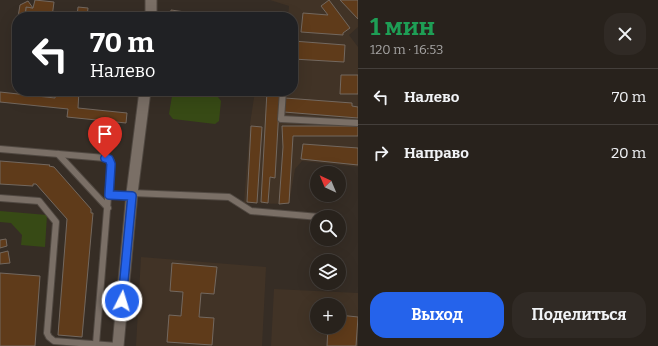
<!DOCTYPE html>
<html lang="ru">
<meta charset="utf-8">
<style>
:root{--surface:#28221c;--page:#302a25;--text:#f1f3f6;--muted:#a5a4a3;--line:#443f3b;--accent:#2563eb}
body{margin:0;font-family:Bitter,serif;background:var(--page);color:var(--text);height:100vh;display:flex;flex-direction:column;font-size:15px;white-space:nowrap}
*{box-sizing:border-box;margin:0}
p{font-size:13px;color:var(--muted)}
.icon{flex:none;width:22px;height:22px;fill:none;stroke:currentColor;stroke-width:2;stroke-linecap:round;stroke-linejoin:round}
.map{position:relative;flex:1;overflow:hidden}
.panel{display:flex;flex-direction:column;background:var(--surface);width:300px}
.panel>*{flex:none}
.hud{position:absolute;left:12px;top:12px;width:286px;height:84px;border-radius:16px;box-shadow:0 4px 16px #0002,0 0 0 1px var(--line);background:#202124;color:#fff;overflow:hidden}
.needle{width:26px;rotate:316deg}
.fabs{position:absolute;left:310px;top:166px;display:grid;gap:8px}
.fabs a{display:grid;place-items:center;width:36px;height:36px;border-radius:50%;background:var(--surface);box-shadow:0 4px 16px #0002,0 0 0 1px var(--line);font-size:20px}
.pin{position:absolute;display:grid;place-items:center;width:34px;height:34px;color:#fff;margin:-41px -17px;border-radius:50% 50% 50% 0;rotate:-45deg;box-shadow:0 0 4px #0007}
.pin .icon{rotate:45deg}
.me{position:absolute;width:44px;margin:-22px;rotate:5deg;stroke-linejoin:round;filter:drop-shadow(0 0 3px #0008)}
.turn{display:flex;align-items:center;gap:14px;height:84px;padding:0 12px;font-size:18px}
.turn .icon{width:52px;height:52px;stroke-width:2.5}
.turn b{display:block;font-size:28px;line-height:34px}
.round{display:grid;place-items:center;flex:none;width:42px;height:42px;border-radius:16px;background:var(--page)}
.overview{display:flex;align-items:center;justify-content:space-between;height:68px;padding:0 12px}
h1{font-size:24px;font-weight:700;line-height:30px;color:#1e9e55}
.action{display:flex;gap:8px;margin-top:auto;padding:8px 12px}
.action a{flex:1;height:46px;border-radius:16px;background:var(--accent);color:#fff;font-size:16px;font-weight:700;line-height:46px;text-align:center}
.action a+a{background:var(--page);color:var(--text)}
ul{padding:0;list-style:none}
li{display:flex;align-items:center;gap:12px;height:56px;padding:0 12px;border-top:1px solid var(--line)}
li div{flex:1}
li b{display:block;font-size:15px}
li em{font-style:normal}
main{display:flex;flex:1;min-height:0}
.map>svg:first-child{display:block}
</style>
<main>
<div class="map">
<svg width="358" height="346" viewBox="0 0 358 346">
<rect width="100%" height="100%" fill="#362d25"/>
<g fill="#413326" fill-rule="evenodd">
<polygon points="270,0 358,0 358,27 349,35 358,47 358,167 302,161 295,169 289,204 244,203 250,124 255,91 293,91 293,17 288,17 289,6"/>
<polygon points="141,257 266,267 262,346 136,346"/>
<path d="M274 289 358 293V346H271ZM317 305H339V327H317Z"/>
</g>
<g fill="#374a15">
<polygon points="176,92 218,97 221,101 219,121 215,124 173,119 169,114 172,96"/>
<polygon points="0,211 47,215 45,247 21,245 22,235 11,223 0,222"/>
</g>
<g fill="#5f3b1a" stroke="#73685f">
<polygon points="35,0 54,2 52,17 25,17 26,7 33,8"/>
<polygon points="329,0 350,28 343,33 343,35 301,32 303,13 328,15 321,6"/>
<polygon points="340,0 358,0 358,19"/>
<polygon points="28,1 33,8 26,7 25,17 18,17 20,5"/>
<polygon points="78,7 88,8 87,17 77,17"/>
<polygon points="171,10 221,17 170,17"/>
<polygon points="293,41 345,45 344,62 293,59"/>
<polygon points="341,75 358,75 358,94 340,94"/>
<polygon points="56,91 79,91 78,108 127,113 126,123 67,117 68,109 0,102 0,92 55,98"/>
<polygon points="267,91 280,91 275,178 270,177 268,203 261,202"/>
<polygon points="285,98 352,103 352,106 358,107 358,118 284,112"/>
<polygon points="251,126 262,127 257,203 247,202"/>
<polygon points="282,126 358,126 358,136 293,136 289,203 279,204 283,147"/>
<polygon points="303,144 358,148 358,165 301,159"/>
<polygon points="0,161 50,165 49,166 54,167 91,209 91,213 93,213 82,337 58,335 67,219 36,184 33,184 33,186 0,184"/>
<polygon points="6,239 7,246 0,248 0,240"/>
<polygon points="8,251 10,263 0,264 0,253"/>
<polygon points="172,263 217,267 214,294 201,293 199,317 214,318 212,345 167,342 169,315 181,316 183,292 170,291"/>
<polygon points="0,273 40,276 35,346 0,346"/>
<polygon points="339,315 358,317 356,346 327,346 328,327 339,327"/>
</g>
<g fill="none" stroke-linecap="round" stroke-linejoin="round">
<defs>
<g id="service">
<polyline points="283,91 281,119 358,123"/>
<polyline points="0,149 105,158 111,161 96,344"/>
<polyline points="58,154 108,208"/>
<polyline points="132,193 229,197 251,211 319,217"/>
<polyline points="109,195 132,197"/>
<polyline points="0,198 39,201 56,222 47,333 49,337 54,341 117,346"/>
</g>
<g id="minor">
<polyline points="151,17 151,0"/>
<polyline points="118,346 132,193 145,91"/>
</g>
</defs>
<use href="#service" stroke="#504841" stroke-width="8"/>
<use href="#minor" stroke="#504841" stroke-width="13"/>
<use href="#service" stroke="#7a6f66" stroke-width="6"/>
<use href="#minor" stroke="#7a6f66" stroke-width="11"/>
</g>
<g fill="none" stroke-linecap="round" stroke-linejoin="round">
<defs>
<polyline id="route" points="105,158 109,159 111,164 109,195 132,196 122,301"/>
</defs>
<use href="#route" stroke="#184099" stroke-width="10"/>
<use href="#route" stroke="#2563eb" stroke-width="7"/>
</g>
</svg>
<div class="fabs">
<a><svg class="needle" viewBox="-14 -14 28 28"><path d="M0-13l5 13h-10z" fill="#e53935"/><path d="M0 13l5-13h-10z" fill="#a5a4a3"/></svg></a>
<a><svg class="icon" aria-label="search" viewBox="0 0 24 24"><circle cx="10" cy="10" r="6"/><path d="M15 15l6 6"/></svg></a>
<a><svg class="icon" aria-label="layers" viewBox="0 0 24 24"><path d="M12 4l9 5-9 5-9-5zM3 14l9 5 9-5"/></svg></a>
<a>+</a>
</div>
<div class="pin" style="left:105px;top:158px;background:#d93025"><svg class="icon" aria-label="arrive" viewBox="0 0 24 24"><path d="M6 21V4h12l-3 4 3 4H6"/></svg></div>
<svg class="me" style="left:122px;top:301px" viewBox="-20 -20 40 40"><circle r="17" fill="#2563eb" stroke="#fff" stroke-width="3"/><path d="M0-11L8 9 0 5-8 9z" fill="#fff"/></svg>
<div class="hud">
<div class="turn"><svg class="icon" aria-label="left" viewBox="0 0 24 24"><path d="M17 20v-9H6M10 6l-5 5 5 5"/></svg><div><b>70 m</b>Налево</div></div>
</div>
</div>
<section class="panel">
<div class="overview"><div><h1>1 мин</h1><p>120 m · 16:53</p></div><a class="round"><svg class="icon" aria-label="close" viewBox="0 0 24 24"><path d="M6 6l12 12M18 6L6 18"/></svg></a></div>
<ul>
<li><svg class="icon" aria-label="left" viewBox="0 0 24 24"><path d="M17 20v-9H6M10 6l-5 5 5 5"/></svg><div><b>Налево</b></div><em>70 m</em></li>
<li><svg class="icon" aria-label="right" viewBox="0 0 24 24"><path d="M7 20v-9h11M14 6l5 5-5 5"/></svg><div><b>Направо</b></div><em>20 m</em></li>
</ul>
<div class="action"><a>Выход</a><a>Поделиться</a></div>
</section>
</main>
